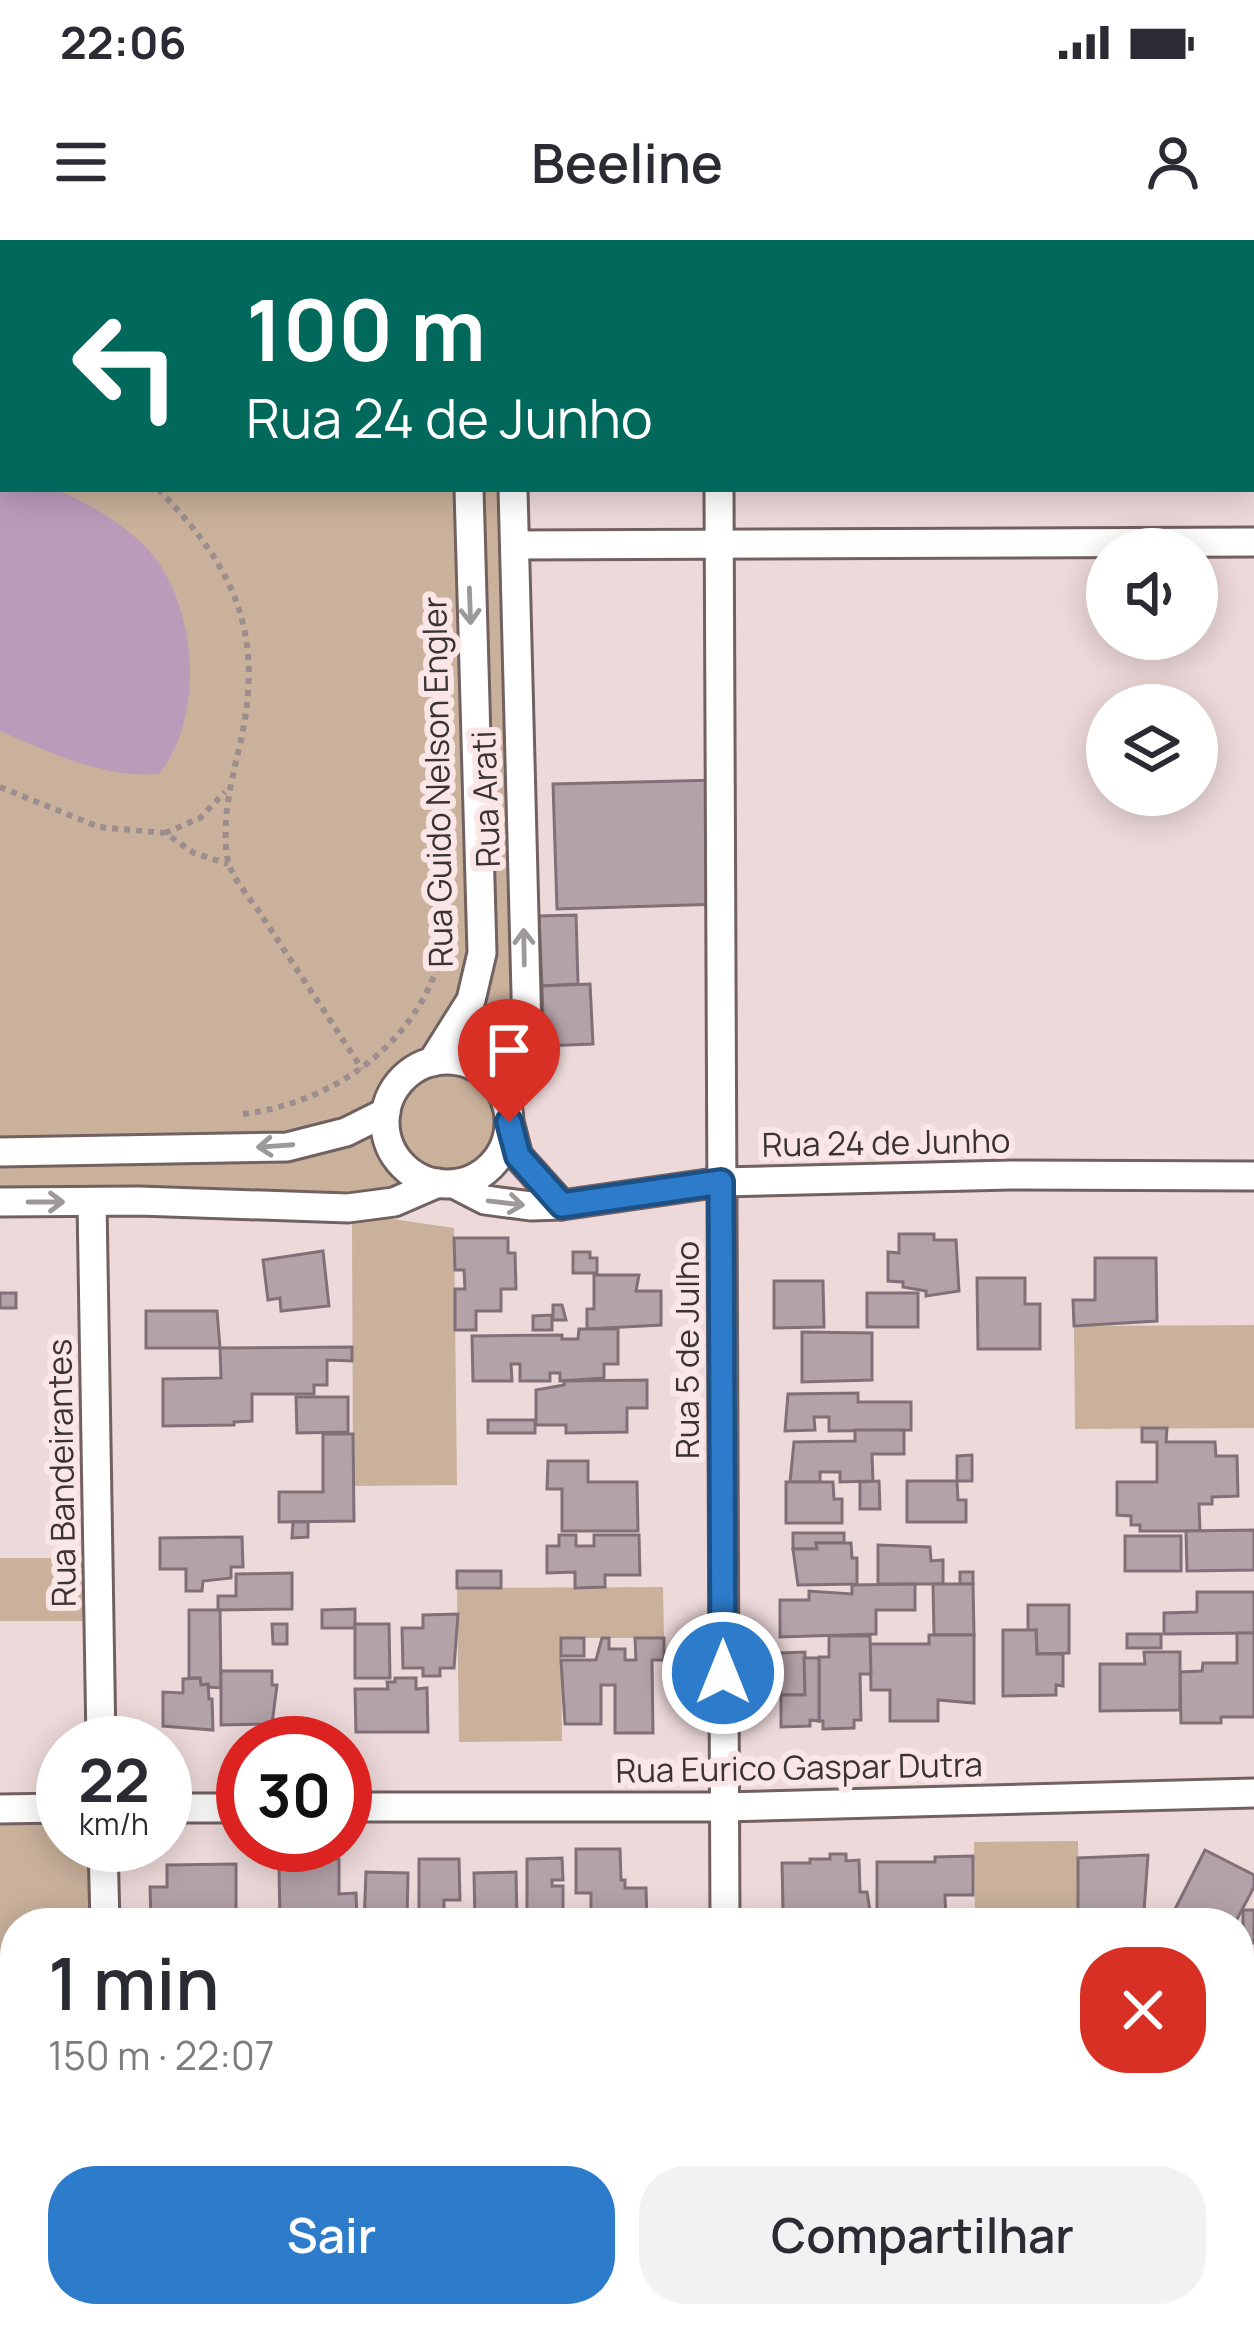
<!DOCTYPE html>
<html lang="pt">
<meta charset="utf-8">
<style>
:root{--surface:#fff;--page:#f2f2f3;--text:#2b2b33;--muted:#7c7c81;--accent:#2d7ccc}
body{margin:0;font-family:Manrope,sans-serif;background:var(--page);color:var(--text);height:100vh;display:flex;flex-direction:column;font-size:45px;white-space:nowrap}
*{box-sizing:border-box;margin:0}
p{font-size:39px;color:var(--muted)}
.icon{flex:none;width:66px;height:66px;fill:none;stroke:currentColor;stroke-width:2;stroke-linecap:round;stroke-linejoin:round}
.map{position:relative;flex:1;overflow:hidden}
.sheet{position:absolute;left:0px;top:1668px;width:1254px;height:420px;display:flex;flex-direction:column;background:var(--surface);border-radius:48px 48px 0 0;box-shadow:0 6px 30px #0003}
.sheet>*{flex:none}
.hud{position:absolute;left:0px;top:0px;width:1254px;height:252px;box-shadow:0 6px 30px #0003;background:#00695c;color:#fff;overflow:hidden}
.fabs{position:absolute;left:1086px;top:288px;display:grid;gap:24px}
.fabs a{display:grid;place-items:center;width:132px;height:132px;border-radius:50%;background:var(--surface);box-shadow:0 6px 30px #0003;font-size:60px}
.speed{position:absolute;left:36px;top:1476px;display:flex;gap:24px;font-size:60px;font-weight:700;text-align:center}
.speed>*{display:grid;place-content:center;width:156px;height:156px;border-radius:50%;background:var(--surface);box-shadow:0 6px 30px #0003;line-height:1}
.speed small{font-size:30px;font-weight:400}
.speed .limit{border:18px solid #d22;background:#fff;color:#111}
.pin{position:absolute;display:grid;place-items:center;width:102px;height:102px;color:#fff;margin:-123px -51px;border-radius:50% 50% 50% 0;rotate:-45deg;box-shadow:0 0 12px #0007}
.pin .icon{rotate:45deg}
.me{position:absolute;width:132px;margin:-66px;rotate:0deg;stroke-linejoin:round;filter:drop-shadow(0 0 9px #0008)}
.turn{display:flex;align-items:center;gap:42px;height:252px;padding:0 48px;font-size:54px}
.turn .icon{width:156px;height:156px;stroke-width:2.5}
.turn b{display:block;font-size:84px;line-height:102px}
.round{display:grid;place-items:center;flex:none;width:126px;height:126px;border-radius:48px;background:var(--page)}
.headline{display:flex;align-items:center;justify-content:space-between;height:204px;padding:0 48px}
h1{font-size:72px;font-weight:600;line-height:90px}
.cta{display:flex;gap:24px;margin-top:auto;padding:24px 48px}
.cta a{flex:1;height:138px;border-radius:48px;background:var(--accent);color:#fff;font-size:48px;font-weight:600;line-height:138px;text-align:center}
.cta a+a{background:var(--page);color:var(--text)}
.status{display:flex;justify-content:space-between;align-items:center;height:84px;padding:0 60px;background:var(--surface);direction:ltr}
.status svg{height:33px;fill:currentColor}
header{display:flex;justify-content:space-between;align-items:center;height:156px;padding:0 48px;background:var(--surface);font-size:54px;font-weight:600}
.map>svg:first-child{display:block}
</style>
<div class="status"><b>22:06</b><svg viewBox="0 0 49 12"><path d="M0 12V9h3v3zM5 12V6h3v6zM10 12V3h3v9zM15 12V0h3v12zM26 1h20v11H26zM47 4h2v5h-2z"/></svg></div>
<header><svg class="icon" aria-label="menu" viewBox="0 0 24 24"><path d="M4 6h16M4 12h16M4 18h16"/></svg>Beeline<svg class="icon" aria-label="person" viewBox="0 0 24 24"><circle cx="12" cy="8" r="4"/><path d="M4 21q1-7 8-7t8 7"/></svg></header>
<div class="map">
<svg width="1254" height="2088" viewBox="0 0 1254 2088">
<rect width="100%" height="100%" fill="#eed9da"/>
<g fill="#c9b19b">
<polygon points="0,0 511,0 3,3 3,249 513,249 523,793 505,897 497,913 470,936 393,950 139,961 0,962"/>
<polygon points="352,973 454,988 457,1245 353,1246"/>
<polygon points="1254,1085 1254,1188 1075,1189 1074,1086"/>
<polygon points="0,1318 98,1318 99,1381 0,1381"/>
<polygon points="663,1347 664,1398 561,1398 562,1501 459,1502 457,1348"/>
<polygon points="63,1568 63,1605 103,1605 105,1683 15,1683 15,1740 0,1740 0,1569"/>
<polygon points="1078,1601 1079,1683 975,1683 974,1602"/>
</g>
<path fill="#ba9cba" d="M0 224 3 249C20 249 43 245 59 251 92 264 138 293 158 322 198 380 203 478 159 534 101 538 52 513 0 491Z"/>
<g fill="#b4a2a9" stroke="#817077" stroke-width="3">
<polygon points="719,540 722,664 557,669 553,544"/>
<polygon points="576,675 578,744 542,746 539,676"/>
<polygon points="590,744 593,804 544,806 542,746"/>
<polygon points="899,994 934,994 934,1000 956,1000 959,1051 926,1056 926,1051 903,1047 903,1042 888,1041 888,1012 899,1013"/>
<polygon points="454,998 508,998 508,1013 515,1013 516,1049 501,1049 501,1071 476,1071 476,1090 455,1090 455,1049 465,1049 464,1030 455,1030"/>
<polygon points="323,1011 329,1066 281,1071 280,1058 268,1060 263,1020"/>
<polygon points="573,1012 590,1012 590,1018 597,1018 597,1033 573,1033"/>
<polygon points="1095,1018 1156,1018 1157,1081 1074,1086 1073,1060 1095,1060"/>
<polygon points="594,1035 639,1035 636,1051 661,1051 661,1085 587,1089 587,1069 594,1069"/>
<polygon points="977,1038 1025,1038 1025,1064 1040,1064 1040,1109 978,1109"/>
<polygon points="774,1041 823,1041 824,1087 774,1088"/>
<rect x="0" y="1053" width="16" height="15"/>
<rect x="867" y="1053" width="51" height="34"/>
<polygon points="553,1065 562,1065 566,1080 553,1080"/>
<polygon points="146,1071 217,1071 220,1108 146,1108"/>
<polygon points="552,1075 552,1090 533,1090 533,1076"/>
<polygon points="579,1089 618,1089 618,1124 604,1124 604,1138 560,1141 560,1133 550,1133 550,1141 520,1141 520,1124 511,1124 512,1141 473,1141 472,1096 562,1095 562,1099 578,1099"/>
<polygon points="802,1092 872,1093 872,1140 802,1142"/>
<polygon points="352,1107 352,1121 327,1120 327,1145 314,1145 314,1154 252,1154 252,1181 234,1182 234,1185 163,1186 163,1139 221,1138 220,1108"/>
<polygon points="647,1140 647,1168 627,1168 627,1192 566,1193 566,1185 536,1185 536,1150 564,1145 564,1141"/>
<polygon points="858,1153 858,1162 911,1162 911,1190 829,1191 829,1177 814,1177 815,1190 785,1191 788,1154"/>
<polygon points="296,1157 348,1157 348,1192 297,1193"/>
<rect x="488" y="1180" width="47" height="13"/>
<polygon points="1142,1188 1167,1188 1166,1202 1215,1202 1216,1216 1237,1216 1238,1256 1212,1257 1212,1264 1199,1264 1200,1291 1140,1291 1140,1285 1131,1285 1131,1276 1117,1275 1117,1242 1157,1242 1157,1202 1142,1202"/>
<polygon points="855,1190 904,1190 904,1214 872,1214 873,1241 840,1242 840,1232 820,1232 820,1242 790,1242 794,1202 855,1201"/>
<polygon points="323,1194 353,1194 354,1281 279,1282 279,1252 323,1252"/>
<polygon points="972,1215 972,1241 957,1241 957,1216"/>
<polygon points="548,1221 588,1221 588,1242 637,1242 638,1291 562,1291 562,1249 547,1249"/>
<polygon points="879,1241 880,1269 860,1269 860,1242"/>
<polygon points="907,1241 957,1241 958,1260 966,1260 966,1282 907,1282"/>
<polygon points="786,1242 833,1242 834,1259 842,1259 842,1283 786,1283"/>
<polygon points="293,1282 308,1282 308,1297 292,1298"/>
<polygon points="1254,1290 1254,1330 1187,1331 1186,1291"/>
<polygon points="793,1293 844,1293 844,1303 816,1303 817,1309 793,1309"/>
<polygon points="559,1295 576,1295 576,1306 594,1306 594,1295 639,1295 640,1335 605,1335 605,1347 575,1348 575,1332 547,1333 547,1306 559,1306"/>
<rect x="1125" y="1296" width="56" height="35"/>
<polygon points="242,1297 243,1327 231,1327 231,1338 203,1341 202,1351 186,1351 186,1329 160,1329 160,1298"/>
<polygon points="816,1303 851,1303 852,1318 857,1318 857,1344 798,1345 793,1309 817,1309"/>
<polygon points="878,1305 930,1307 931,1321 943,1320 943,1344 878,1344"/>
<rect x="457" y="1331" width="44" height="17"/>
<rect x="960" y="1332" width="13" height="12"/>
<polygon points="292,1333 292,1369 218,1370 218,1356 236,1356 236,1334"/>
<polygon points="915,1344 915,1370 876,1370 876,1394 780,1397 780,1360 809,1360 809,1351 852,1354 852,1345"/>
<polygon points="933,1344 973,1344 974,1395 934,1395"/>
<polygon points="1197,1352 1254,1352 1254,1393 1164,1394 1164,1373 1197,1372"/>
<polygon points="1028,1365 1069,1365 1069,1413 1037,1414 1036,1390 1028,1391"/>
<polygon points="355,1369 355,1388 322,1388 322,1370"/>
<polygon points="189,1370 220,1370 221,1448 208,1447 201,1445 200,1438 189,1438"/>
<polygon points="458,1374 454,1428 440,1428 440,1436 423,1436 423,1428 403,1428 402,1388 423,1388 423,1375"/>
<polygon points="272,1384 287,1384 287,1404 273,1404"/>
<polygon points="355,1384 389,1384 390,1438 355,1438"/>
<polygon points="1003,1390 1036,1390 1037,1414 1063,1414 1063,1446 1056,1445 1056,1455 1003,1456"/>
<polygon points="1237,1393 1254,1393 1254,1477 1221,1477 1221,1483 1181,1483 1180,1432 1202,1431 1203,1423 1237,1423"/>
<rect x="1127" y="1394" width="34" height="14"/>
<polygon points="929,1395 974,1395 974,1463 938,1460 938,1481 890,1481 890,1450 871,1450 870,1404 929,1404"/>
<polygon points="829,1396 870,1396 871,1434 860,1434 861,1480 854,1480 854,1488 823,1489 823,1481 819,1481 819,1417 829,1417"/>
<rect x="561" y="1398" width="23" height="18"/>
<polygon points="602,1398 609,1398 609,1409 625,1409 625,1420 636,1420 635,1398 664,1398 664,1420 652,1420 653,1493 615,1493 615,1445 601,1445 601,1484 565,1484 561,1420 596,1420"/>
<polygon points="805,1412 805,1455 781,1455 780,1413"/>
<polygon points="1144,1412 1180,1412 1180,1470 1100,1471 1100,1424 1145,1424"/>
<polygon points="804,1418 819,1418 819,1481 810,1480 810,1486 781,1487 781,1455 805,1455"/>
<polygon points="221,1431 272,1431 272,1445 277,1445 272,1484 221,1485"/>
<polygon points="200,1438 201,1445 208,1444 209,1459 212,1459 213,1490 163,1486 163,1452 183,1453 183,1439"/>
<polygon points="395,1438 416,1438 416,1449 427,1448 428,1492 356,1492 355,1449 388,1449 387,1442 395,1442"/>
<polygon points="576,1609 620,1609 621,1640 625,1640 625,1648 646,1648 647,1683 591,1683 591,1653 576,1653"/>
<polygon points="1205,1610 1254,1635 1254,1647 1235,1683 1168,1683"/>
<polygon points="830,1614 846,1614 846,1621 859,1620 860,1652 867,1652 872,1683 822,1683 822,1673 792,1674 792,1670 783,1670 782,1623 810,1623 810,1619 830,1619"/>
<polygon points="1148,1615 1144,1671 1078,1676 1078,1618"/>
<polygon points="973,1616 973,1655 945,1655 946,1683 872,1683 877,1681 877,1622 935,1622 935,1617"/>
<polygon points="562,1618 563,1640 552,1640 552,1646 563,1646 563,1678 527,1678 527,1619"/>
<polygon points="302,1619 339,1619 339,1654 356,1653 357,1683 280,1683 279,1627 303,1628"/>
<polygon points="419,1619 459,1619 460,1660 444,1660 444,1670 460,1670 460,1683 419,1683"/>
<polygon points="236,1624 236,1683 151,1681 150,1647 167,1647 167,1625"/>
<polygon points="366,1632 408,1633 407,1683 364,1683"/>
<polygon points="516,1632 517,1683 475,1683 474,1633"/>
<rect x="1243" y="1670" width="11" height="33"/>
<rect x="1239" y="1737" width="15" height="59"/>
<rect x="1239" y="1806" width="15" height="51"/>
<polygon points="1239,1860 1254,1860 1254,1908 1239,1909"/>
<polygon points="1254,1912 1254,1968 1239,1968 1239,1913"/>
<polygon points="1239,2016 1243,2016 1243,2024 1254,2024 1254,2088 1163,2088 1163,2073 1239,2073"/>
<rect x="216" y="2073" width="60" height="15"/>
<rect x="361" y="2073" width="41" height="15"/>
<rect x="422" y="2073" width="42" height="15"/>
<polygon points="464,2073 567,2073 567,2084 464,2088"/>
<polygon points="595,2073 659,2073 659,2079 614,2079 614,2074"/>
<polygon points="823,2073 874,2073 875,2088 823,2088"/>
<polygon points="906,2073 977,2073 978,2088 907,2088"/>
<polygon points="981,2073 1033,2073 1034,2081 981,2082"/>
</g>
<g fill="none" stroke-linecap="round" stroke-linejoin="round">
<defs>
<g id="street">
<polyline points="468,0 468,3"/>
<polyline points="511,0 511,3"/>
<polyline points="719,0 719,3"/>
<polyline points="719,249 725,1683"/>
<polyline points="515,305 1254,302"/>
<circle cx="447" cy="882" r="62"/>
<polyline points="432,822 471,760 482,713 469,249"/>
<polyline points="506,863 527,792 513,249"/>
<polyline points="510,885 518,916 562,965"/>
<polyline points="0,912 287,907 346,892 386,872"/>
<polyline points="454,944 485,960 531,966 562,965 721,942 1011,935 1254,936"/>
<polyline points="0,962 139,961 348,968 394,962 438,943"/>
<polyline points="92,962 101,1503"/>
<polyline points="345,1567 723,1567 1254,1553"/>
<polyline points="165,1568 243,1568"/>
<polyline points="0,1569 63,1568"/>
<polyline points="103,1605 105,1683"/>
<polyline points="111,2073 111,2088"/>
<polyline points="728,2073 729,2088"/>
</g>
</defs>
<use href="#street" stroke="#726161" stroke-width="33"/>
<g stroke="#9d8e8e" stroke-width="6" stroke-dasharray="6 6" stroke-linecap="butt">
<polyline points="79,0 79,3"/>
<polyline points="0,153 3,154"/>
<path d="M158 249C239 332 266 398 238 513 230 547 221 586 228 621 232 639 252 660 262 676 295 727 329 778 362 829"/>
<polyline points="0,547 99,587 165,593 194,613 228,624"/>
<polyline points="165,593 200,578 225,552"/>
<path d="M243 874C346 861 437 788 447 681"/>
</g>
<use href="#street" stroke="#fff" stroke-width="27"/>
</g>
<defs><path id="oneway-shaft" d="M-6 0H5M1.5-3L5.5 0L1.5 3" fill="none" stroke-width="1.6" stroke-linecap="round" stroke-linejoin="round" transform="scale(3)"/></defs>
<g stroke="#9d9999">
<use href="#oneway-shaft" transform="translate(470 366) rotate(88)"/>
<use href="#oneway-shaft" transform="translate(524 707) rotate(-91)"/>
<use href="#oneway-shaft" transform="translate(275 906) rotate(176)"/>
<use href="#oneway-shaft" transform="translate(46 962)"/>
<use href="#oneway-shaft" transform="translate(506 963) rotate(7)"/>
</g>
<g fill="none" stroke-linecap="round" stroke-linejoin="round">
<defs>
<polyline id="route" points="509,882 518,916 562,965 721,942 723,1433"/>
</defs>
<use href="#route" stroke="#1d5185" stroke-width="30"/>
<use href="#route" stroke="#2d7ccc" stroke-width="21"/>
</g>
<g text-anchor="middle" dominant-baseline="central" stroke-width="12" stroke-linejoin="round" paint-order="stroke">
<g font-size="33" fill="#3b3333" stroke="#fbe6e7">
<text transform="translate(437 542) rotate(-91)">Rua Guido Nelson Engler</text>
<text transform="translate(485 559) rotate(-92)">Rua Arati</text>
<text transform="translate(886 902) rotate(-1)">Rua 24 de Junho</text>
<text transform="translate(686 1110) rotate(-90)">Rua 5 de Julho</text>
<text transform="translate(61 1233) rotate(-91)">Rua Bandeirantes</text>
<text transform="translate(799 1527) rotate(-1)">Rua Eurico Gaspar Dutra</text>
</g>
</g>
</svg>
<div class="fabs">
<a><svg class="icon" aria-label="sound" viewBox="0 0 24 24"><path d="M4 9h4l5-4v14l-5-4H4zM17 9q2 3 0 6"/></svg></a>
<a><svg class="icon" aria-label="layers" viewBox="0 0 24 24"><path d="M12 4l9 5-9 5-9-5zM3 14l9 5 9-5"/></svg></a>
</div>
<div class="speed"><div>22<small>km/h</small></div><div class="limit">30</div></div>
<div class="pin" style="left:509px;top:882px;background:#d93025"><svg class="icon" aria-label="arrive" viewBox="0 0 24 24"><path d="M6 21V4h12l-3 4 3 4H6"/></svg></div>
<svg class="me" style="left:723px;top:1433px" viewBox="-20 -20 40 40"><circle r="17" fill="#2d7ccc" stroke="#fff" stroke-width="3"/><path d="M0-11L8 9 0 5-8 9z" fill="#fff"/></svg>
<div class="hud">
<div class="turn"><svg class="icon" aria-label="left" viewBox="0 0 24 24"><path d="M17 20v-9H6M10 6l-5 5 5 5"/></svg><div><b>100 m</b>Rua 24 de Junho</div></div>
</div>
<section class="sheet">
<div class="headline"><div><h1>1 min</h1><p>150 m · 22:07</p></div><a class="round" style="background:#d93025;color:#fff"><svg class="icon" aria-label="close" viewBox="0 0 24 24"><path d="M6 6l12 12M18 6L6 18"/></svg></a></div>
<div class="cta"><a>Sair</a><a>Compartilhar</a></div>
</section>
</div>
